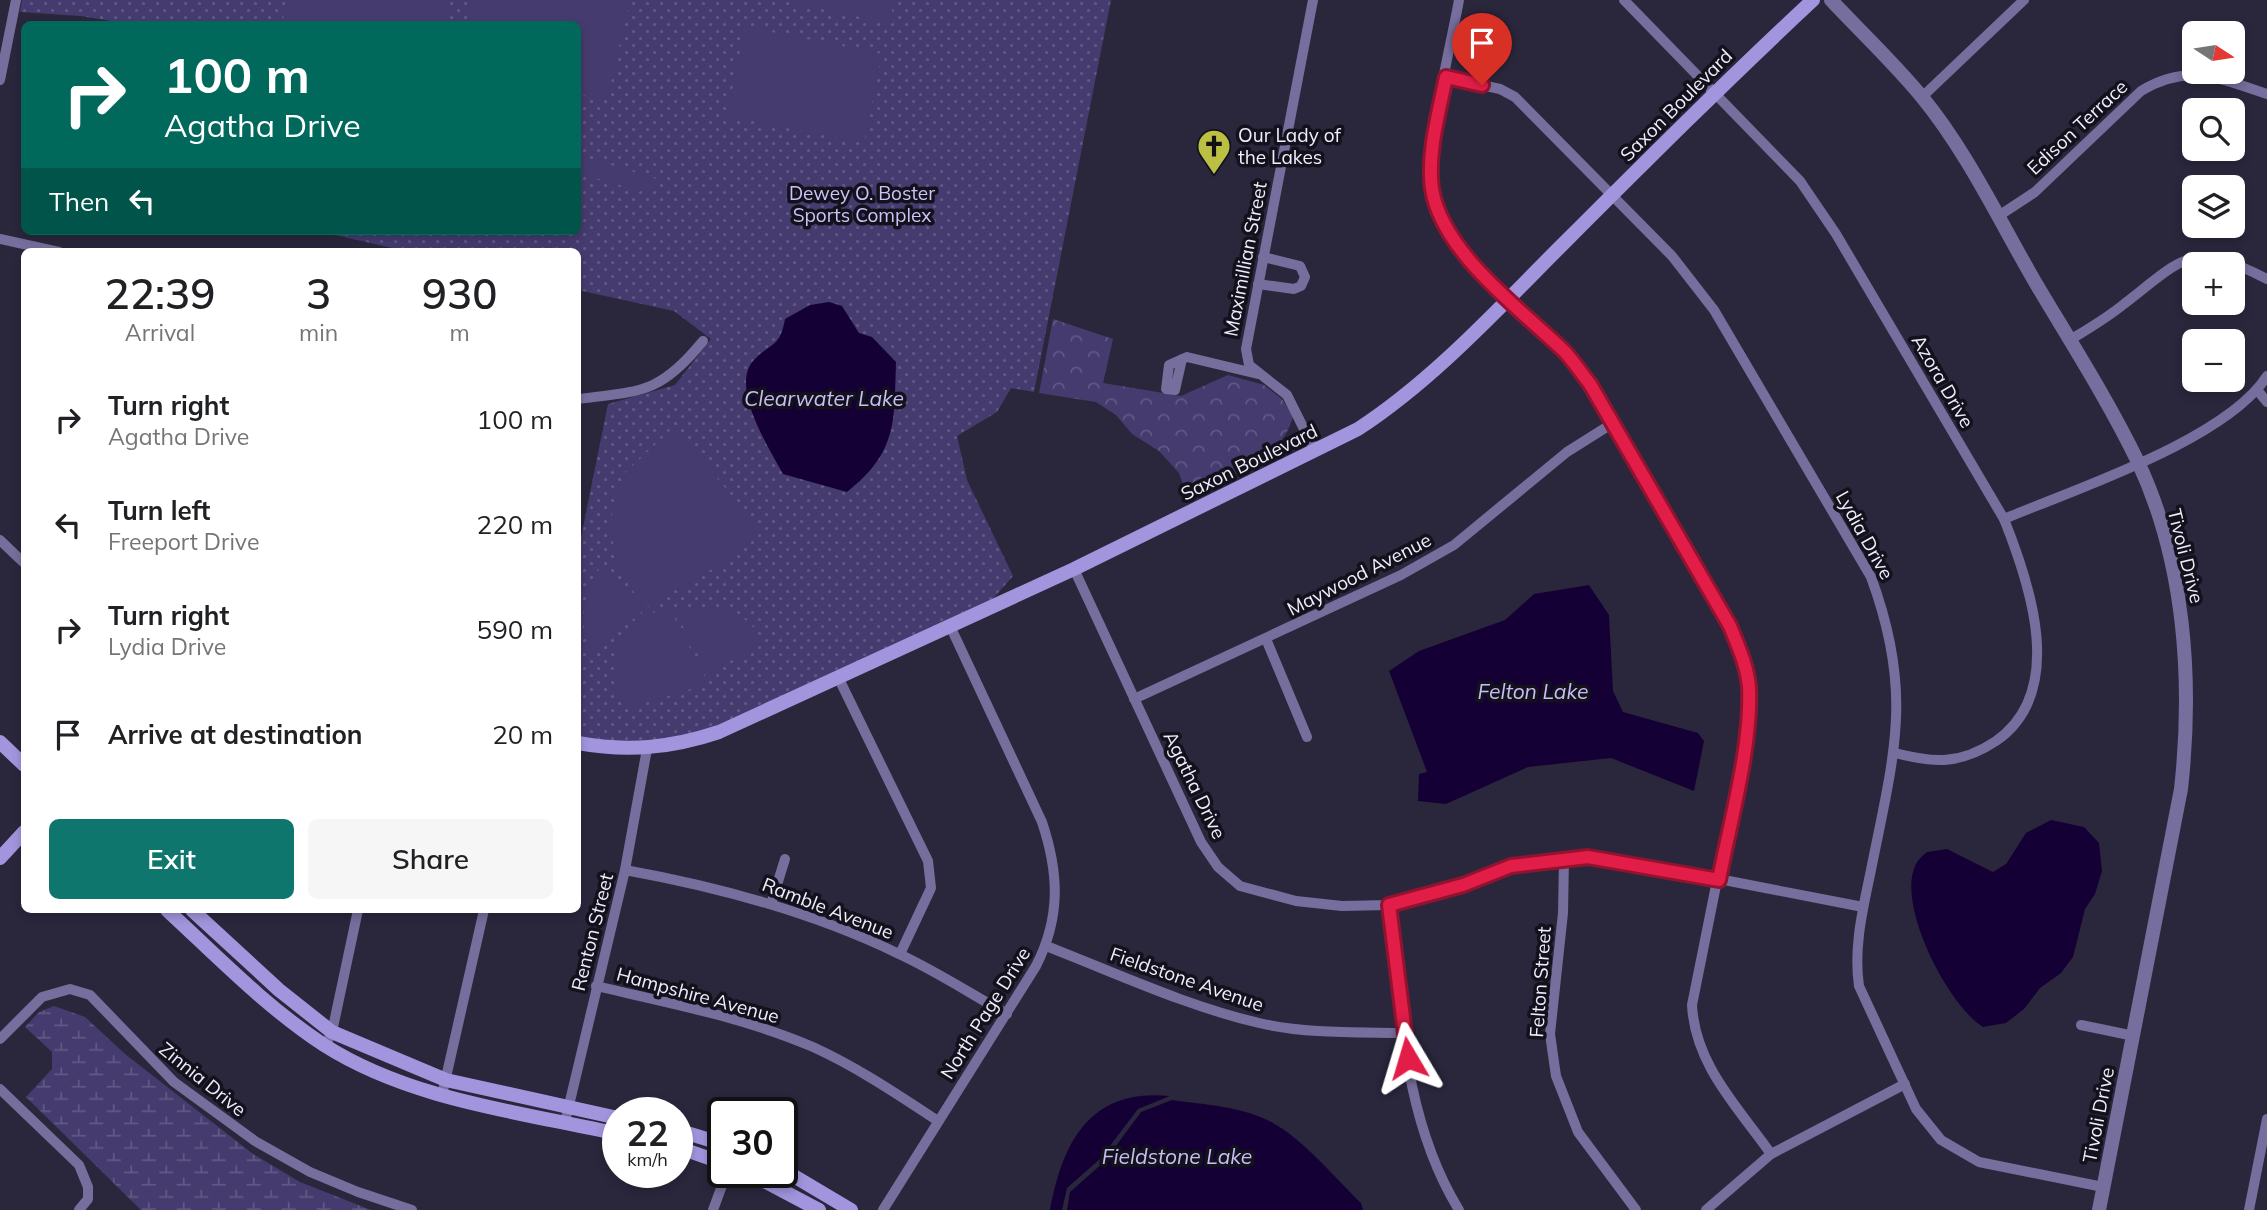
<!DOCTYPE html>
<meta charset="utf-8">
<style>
:root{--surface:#fff;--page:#f6f6f6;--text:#202124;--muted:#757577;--accent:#0f766e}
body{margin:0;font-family:Mulish,sans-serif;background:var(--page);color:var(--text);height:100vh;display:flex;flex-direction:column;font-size:26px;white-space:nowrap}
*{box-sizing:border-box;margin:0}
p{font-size:23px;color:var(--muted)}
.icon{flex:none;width:38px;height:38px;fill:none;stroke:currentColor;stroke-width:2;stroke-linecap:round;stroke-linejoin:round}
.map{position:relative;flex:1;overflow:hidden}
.sheet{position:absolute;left:21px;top:248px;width:560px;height:665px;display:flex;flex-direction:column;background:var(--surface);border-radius:10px;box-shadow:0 4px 10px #0003}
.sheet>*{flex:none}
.top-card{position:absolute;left:21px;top:21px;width:560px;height:214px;border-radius:10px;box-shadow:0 4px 10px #0003;background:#00695c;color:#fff;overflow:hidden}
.needle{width:46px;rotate:102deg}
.fabs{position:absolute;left:2182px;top:21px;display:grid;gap:14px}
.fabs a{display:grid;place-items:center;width:63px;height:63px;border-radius:10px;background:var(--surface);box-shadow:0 4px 10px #0003;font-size:35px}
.speed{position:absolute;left:602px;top:1097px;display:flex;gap:14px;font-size:35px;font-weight:700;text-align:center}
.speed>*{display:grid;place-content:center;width:91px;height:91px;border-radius:50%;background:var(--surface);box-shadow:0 4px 10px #0003;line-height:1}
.speed small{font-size:18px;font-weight:400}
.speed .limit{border:4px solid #111;border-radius:10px;background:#fff;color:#111}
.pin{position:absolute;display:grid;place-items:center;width:60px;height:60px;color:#fff;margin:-72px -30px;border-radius:50% 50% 50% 0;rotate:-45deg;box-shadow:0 0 7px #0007}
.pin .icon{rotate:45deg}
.me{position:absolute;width:77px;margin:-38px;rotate:353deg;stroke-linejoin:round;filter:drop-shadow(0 0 5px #0008)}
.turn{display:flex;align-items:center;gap:24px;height:147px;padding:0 28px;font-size:32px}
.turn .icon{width:91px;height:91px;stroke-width:2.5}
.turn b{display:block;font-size:49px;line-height:60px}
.then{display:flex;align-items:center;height:66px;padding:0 28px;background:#0003;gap:14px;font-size:26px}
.eta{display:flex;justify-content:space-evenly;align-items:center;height:119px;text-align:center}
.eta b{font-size:42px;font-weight:600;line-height:49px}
.primary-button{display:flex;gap:14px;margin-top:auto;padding:14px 28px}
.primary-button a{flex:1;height:80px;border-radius:10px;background:var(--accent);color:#fff;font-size:28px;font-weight:600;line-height:80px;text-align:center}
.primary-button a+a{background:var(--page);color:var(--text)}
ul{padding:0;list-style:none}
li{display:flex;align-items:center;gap:21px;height:105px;padding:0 28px}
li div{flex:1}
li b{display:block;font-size:26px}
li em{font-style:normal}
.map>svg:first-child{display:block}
</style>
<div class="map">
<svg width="2267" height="1210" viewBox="0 0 2267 1210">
<defs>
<pattern id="forest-crowns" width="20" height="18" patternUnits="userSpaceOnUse" patternTransform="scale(1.75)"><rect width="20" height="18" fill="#463b6e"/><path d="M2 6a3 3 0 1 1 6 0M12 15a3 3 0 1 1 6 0" fill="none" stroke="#615884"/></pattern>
<pattern id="wetland-marsh" width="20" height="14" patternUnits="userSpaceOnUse" patternTransform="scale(1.75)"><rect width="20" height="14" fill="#463b6e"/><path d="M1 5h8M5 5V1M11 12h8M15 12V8" fill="none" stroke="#615884"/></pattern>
<pattern id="park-dots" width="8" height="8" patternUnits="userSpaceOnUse" patternTransform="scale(1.75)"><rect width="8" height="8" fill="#463b6e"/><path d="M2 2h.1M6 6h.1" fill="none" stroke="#615884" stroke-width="1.8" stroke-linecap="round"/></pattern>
</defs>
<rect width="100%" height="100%" fill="#2a273d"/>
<path fill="url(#forest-crowns)" d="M1053 319 1113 339 1103 383 1181 396 1228 375 1264 385 1282 399 1293 416C1283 460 1225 480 1187 496L1179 473 1159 451 1132 434 1116 415 1096 402 1039 393Z"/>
<polygon fill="url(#wetland-marsh)" points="54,1006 85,1017 125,1054 253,1154 300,1182 371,1210 141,1210 26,1097 52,1069 52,1052 25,1027 39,1012"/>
<path fill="url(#park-dots)" d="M22 0H1111L1034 392 1011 388 997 412 957 436 967 480 1013 576 991 601 699 734C655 742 622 743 578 736V552L608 404 675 385 711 339 674 311 578 290V252H410L317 231H578V24H129L81 16 20 12Z"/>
<g fill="#463b6e">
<polygon points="287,0 449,0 444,24 282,24"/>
<polygon points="472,0 630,0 607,100 578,94 578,24 466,24"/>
<polygon points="778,0 894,0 890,23"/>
<polygon points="745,27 882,54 864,143 727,116"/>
<polygon points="578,155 660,180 652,194 578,173"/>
<polygon points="674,427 759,528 759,534 717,566 645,608 617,568 610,521 624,474"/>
<path d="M602 563 642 606 641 613 591 652C577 611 584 600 602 563Z"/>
<path d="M668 605 705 677 701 686 625 709C600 654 618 630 668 605Z"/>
<path d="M704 607C732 609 750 617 763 642L711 672 706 670 677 615 681 611Z"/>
</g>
<g fill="#140035">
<path d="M829 302 842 306 859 333 872 337 896 362C894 421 898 452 847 492L783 474C769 448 729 386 754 360 771 342 780 348 785 319L810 305Z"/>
<polygon points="1589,585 1609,615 1613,691 1623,712 1698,733 1704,741 1694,791 1611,758 1528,767 1446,804 1418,801 1419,774 1427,772 1389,671 1419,651 1505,620 1534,594"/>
<path d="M2051 820 2084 827 2099 843 2102 871 2095 894 2085 909 2073 957 2061 973 2040 988 2024 1009 2006 1023 1983 1027C1948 1006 1895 903 1916 864 1918 860 1923 855 1927 852L1947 849 1993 872 2006 864 2026 833Z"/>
<path d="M1170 1096 1138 1109 1100 1159 1067 1188 1062 1210H1050C1063 1140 1091 1088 1170 1096Z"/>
<path d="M1172 1100C1205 1105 1243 1106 1273 1123 1304 1140 1335 1178 1361 1203L1363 1210H1067L1070 1192 1104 1162 1141 1112Z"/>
</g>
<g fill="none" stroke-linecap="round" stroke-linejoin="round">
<g stroke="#766f9d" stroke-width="10">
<polyline points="1313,0 1246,349 1249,365 1287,395 1315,451"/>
<path d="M1459 0C1451 46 1424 149 1433 191 1437 210 1447 233 1459 249 1499 298 1551 335 1590 384L1730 626C1743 658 1749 685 1749 721L1692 1005C1695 1065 1738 1107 1771 1154"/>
<path d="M1624 0 1800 181 1836 234 2004 519C2030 584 2067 692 1996 741 1960 765 1934 763 1895 753"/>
<path d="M1445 77 1500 89 1515 97 1672 256 1714 310 1871 577C1913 691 1895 751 1872 865 1864 905 1853 945 1859 986L1916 1109 1941 1140 1979 1162 2103 1187"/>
<polyline points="0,80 16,0"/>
<polyline points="1922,97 2024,0"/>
<path d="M1997 217 2035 192 2141 91C2188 63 2219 78 2267 94"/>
<polyline points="0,239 59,252"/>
<polyline points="1258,284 1294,289 1301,286 1305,277 1300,266 1263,257"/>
<path d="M2070 340C2088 329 2107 318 2124 304 2185 257 2190 240 2267 279"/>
<polyline points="1182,359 1175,390 1166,389 1169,365 1187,357 1258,374"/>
<polyline points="2258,391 2267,402"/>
<path d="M578 399C641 391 660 394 703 341"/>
<path d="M2004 519C2075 489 2226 440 2267 376"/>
<polyline points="0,540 24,563"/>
<polyline points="1074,569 1201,842 1218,867 1240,886 1296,901 1342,906 1389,905 1463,885 1511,866 1588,857 1631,862 1863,907"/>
<polyline points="1266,639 1307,737"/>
<polyline points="839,679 928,861 931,888 900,954"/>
<polyline points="1134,699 1401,575 1454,545 1567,452 1613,423"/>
<polyline points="1564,859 1563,913 1550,1034 1556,1076 1578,1132 1636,1210"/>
<path d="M625 870C719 887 813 912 899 954 936 971 971 994 1007 1014"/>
<polyline points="771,904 785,859"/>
<path d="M1389 905C1401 1009 1403 1119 1459 1210"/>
<path d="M1046 946C1116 973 1186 1006 1259 1023 1307 1034 1356 1032 1404 1033"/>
<path d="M596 986C669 1003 743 1017 813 1047 857 1067 897 1094 938 1121"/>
<polyline points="2081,1025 2134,1036"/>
<polyline points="0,1039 42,997 70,989 90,995 174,1082 255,1141 310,1172 358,1192 412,1210"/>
<polyline points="325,1046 332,1032 358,910"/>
<polyline points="0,1089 79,1165 88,1187 88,1199 79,1210"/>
<polyline points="442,1095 484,910"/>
<polyline points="565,1122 625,870 647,749"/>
<polyline points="713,1210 727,1172"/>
<path d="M883 1210 1036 966C1061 917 1059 873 1042 822L951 628"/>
<polyline points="1706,1210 1771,1154 1905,1084"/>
<polyline points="2249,1210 2267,1119"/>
</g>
<path stroke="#766f9d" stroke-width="14" d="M1831 0C1861 32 1894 63 1922 97 1968 153 2001 224 2038 287 2072 344 2109 402 2138 462 2185 562 2193 681 2181 789L2099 1210"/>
<g stroke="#a295de" stroke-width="14">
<polyline points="0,742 24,765"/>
<path d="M578 743C628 752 671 748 719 732L1074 569 1358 429C1433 380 1496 311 1559 248 1643 164 1726 81 1813 0"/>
<polyline points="0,858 24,832"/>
<path d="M167 910C217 956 266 1007 324 1045 410 1100 520 1112 618 1134"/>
<polyline points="192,910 279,990 332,1032 446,1080 618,1118"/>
<polyline points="677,1130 723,1144"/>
<polyline points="677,1147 723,1163"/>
<polyline points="782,1169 851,1210"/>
<polyline points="747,1172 819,1210"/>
</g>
</g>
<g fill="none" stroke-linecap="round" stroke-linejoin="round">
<defs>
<path id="route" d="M1408 1058 1389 905 1463 885 1511 866 1588 857 1719 880C1730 822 1752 745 1749 687 1747 665 1738 646 1730 626L1590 384C1581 373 1573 360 1563 350 1519 308 1442 252 1432 189 1427 153 1439 112 1446 77L1482 85"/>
</defs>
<use href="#route" stroke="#92132f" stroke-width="18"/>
<use href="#route" stroke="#e11d48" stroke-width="12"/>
</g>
<defs>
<symbol id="church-pin" viewBox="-11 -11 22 30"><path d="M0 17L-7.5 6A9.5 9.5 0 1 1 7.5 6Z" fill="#bbc044" stroke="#13111b"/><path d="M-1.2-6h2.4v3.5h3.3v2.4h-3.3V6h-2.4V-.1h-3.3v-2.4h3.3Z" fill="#111"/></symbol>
</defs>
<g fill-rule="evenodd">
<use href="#church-pin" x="1195" y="127" width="38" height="52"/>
</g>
<g text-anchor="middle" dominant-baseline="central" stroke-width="7" stroke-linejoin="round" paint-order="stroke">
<g font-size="19" fill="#efeefd" stroke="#13111b">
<text transform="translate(1676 105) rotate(-45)">Saxon Boulevard</text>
<text transform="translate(2077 127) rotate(-43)">Edison Terrace</text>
<text transform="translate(1245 259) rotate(-79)">Maximillian Street</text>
<text transform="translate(1943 381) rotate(60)">Azora Drive</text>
<text transform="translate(1249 462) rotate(-26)">Saxon Boulevard</text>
<text transform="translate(1865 535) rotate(61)">Lydia Drive</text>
<text transform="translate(2186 556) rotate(76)">Tivoli Drive</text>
<text transform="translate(1359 574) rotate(-27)">Maywood Avenue</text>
<text transform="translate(1195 785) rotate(64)">Agatha Drive</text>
<text transform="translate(828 908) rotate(21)">Ramble Avenue</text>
<text transform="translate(592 932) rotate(-76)">Renton Street</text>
<text transform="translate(1187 979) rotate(19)">Fieldstone Avenue</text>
<text transform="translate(1540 982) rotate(-86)">Felton Street</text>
<text transform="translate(698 995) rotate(15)">Hampshire Avenue</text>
<text transform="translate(985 1013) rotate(-58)">North Page Drive</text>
<text transform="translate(203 1079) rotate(39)">Zinnia Drive</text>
<text transform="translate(2098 1115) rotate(-79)">Tivoli Drive</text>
</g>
<g font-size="19" fill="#efeefd" stroke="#13111b" text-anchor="start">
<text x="1238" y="135">Our Lady of<tspan x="1238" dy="22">the Lakes</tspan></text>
</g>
<g font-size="19" fill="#cbc3f9" stroke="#13111b">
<text x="862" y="193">Dewey O. Boster<tspan x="862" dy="22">Sports Complex</tspan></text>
</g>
<g font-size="21" font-style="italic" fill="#c6bef4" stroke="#13111b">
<text x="824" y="398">Clearwater Lake</text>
<text x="1533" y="691">Felton Lake</text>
<text x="1177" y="1156">Fieldstone Lake</text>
</g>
</g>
</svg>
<div class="fabs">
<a><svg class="needle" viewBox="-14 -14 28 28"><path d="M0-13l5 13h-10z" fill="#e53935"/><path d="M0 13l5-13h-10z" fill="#757577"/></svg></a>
<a><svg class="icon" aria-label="search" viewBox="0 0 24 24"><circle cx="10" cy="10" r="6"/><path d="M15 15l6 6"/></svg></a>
<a><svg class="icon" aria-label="layers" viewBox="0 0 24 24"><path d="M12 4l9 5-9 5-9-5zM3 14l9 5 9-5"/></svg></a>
<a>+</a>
<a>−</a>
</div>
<div class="speed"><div>22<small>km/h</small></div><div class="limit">30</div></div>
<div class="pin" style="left:1482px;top:85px;background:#d93025"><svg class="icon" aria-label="arrive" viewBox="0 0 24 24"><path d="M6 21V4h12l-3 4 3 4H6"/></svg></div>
<svg class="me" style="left:1408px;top:1058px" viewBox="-20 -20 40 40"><path d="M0-17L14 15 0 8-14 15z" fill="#e11d48" stroke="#fff" stroke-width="4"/></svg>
<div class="top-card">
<div class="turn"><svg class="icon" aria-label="right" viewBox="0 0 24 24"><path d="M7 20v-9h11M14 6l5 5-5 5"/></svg><div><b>100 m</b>Agatha Drive</div></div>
<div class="then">Then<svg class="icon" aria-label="left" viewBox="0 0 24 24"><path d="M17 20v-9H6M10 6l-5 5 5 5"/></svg></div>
</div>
<section class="sheet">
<div class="eta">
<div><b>22:39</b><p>Arrival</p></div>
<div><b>3</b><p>min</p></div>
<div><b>930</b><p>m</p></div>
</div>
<ul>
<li><svg class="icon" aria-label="right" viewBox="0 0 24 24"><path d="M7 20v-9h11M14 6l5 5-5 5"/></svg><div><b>Turn right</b><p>Agatha Drive</p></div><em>100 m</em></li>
<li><svg class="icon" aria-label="left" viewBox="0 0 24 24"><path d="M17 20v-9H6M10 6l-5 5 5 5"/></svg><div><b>Turn left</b><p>Freeport Drive</p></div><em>220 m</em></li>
<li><svg class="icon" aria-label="right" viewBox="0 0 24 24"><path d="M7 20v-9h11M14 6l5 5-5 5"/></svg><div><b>Turn right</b><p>Lydia Drive</p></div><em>590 m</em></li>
<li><svg class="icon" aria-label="arrive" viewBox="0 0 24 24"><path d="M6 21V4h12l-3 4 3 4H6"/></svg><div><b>Arrive at destination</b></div><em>20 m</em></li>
</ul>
<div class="primary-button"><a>Exit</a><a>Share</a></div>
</section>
</div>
